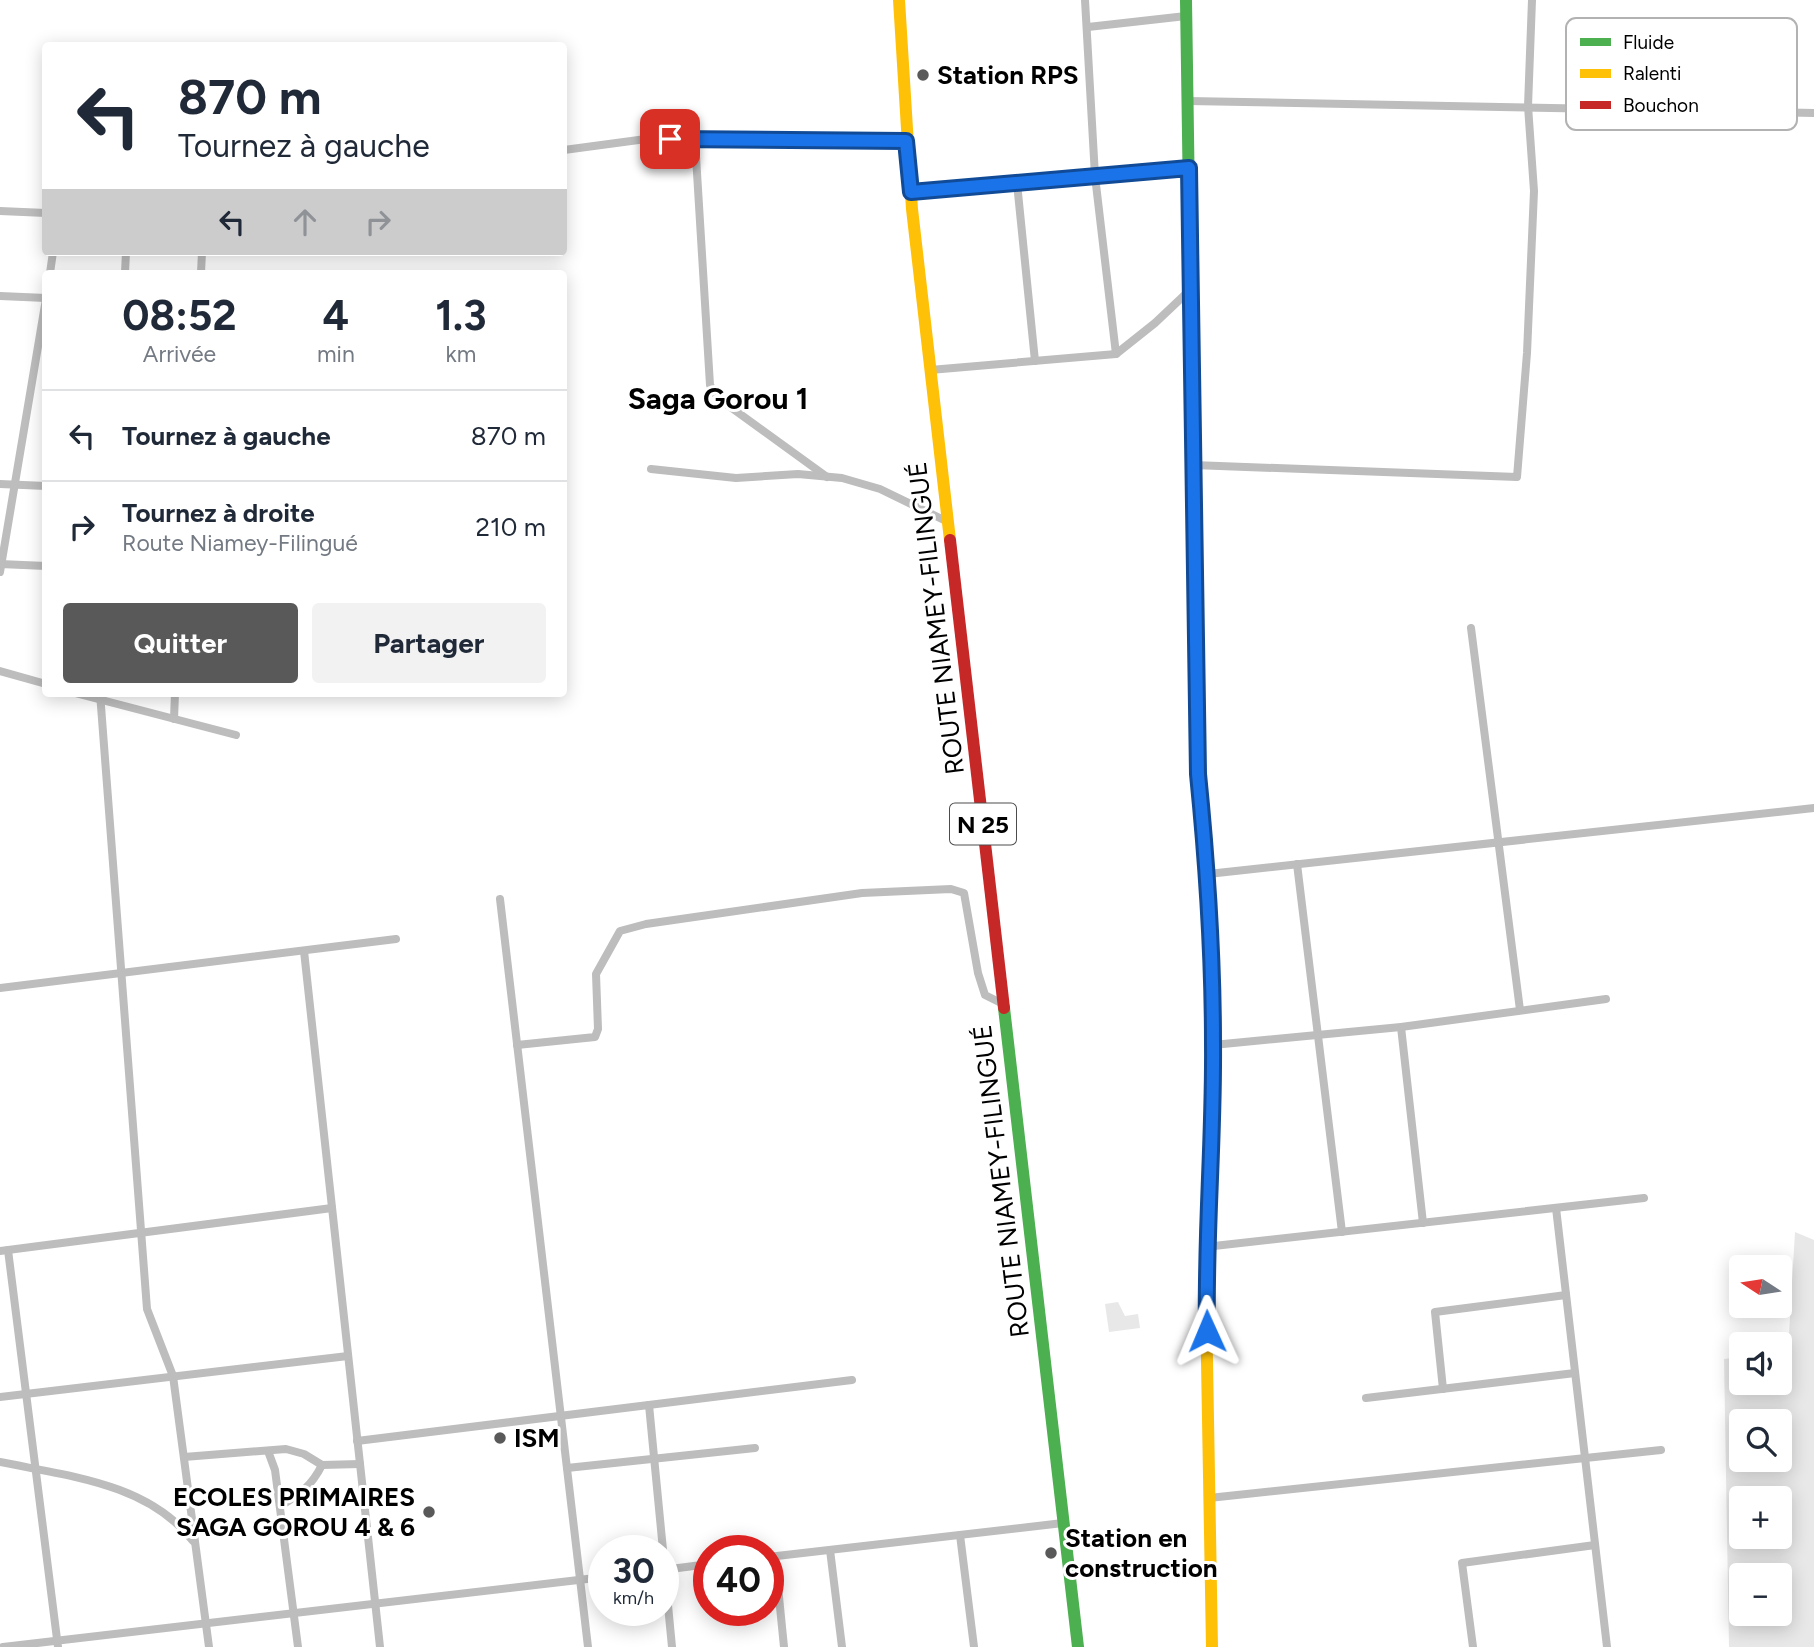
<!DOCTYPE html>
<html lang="fr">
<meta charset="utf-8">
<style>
:root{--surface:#fff;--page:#f2f2f3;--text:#1f2937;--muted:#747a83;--line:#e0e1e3;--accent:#595959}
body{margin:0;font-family:Figtree,sans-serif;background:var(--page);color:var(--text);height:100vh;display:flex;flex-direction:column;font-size:26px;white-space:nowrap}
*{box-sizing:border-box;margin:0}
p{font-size:23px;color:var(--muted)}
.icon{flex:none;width:38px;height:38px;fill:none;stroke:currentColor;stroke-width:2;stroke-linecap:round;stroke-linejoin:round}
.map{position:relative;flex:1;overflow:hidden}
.panel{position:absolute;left:42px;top:270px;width:525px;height:427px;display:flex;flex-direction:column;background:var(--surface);border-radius:7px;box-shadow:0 4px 18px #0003}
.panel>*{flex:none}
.top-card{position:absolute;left:42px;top:42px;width:525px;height:214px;border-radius:7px;box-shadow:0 4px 18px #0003;background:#fff;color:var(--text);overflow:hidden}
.needle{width:46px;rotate:282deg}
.buttons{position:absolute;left:1729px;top:1255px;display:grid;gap:14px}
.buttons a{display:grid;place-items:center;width:63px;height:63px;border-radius:7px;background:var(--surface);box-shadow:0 4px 18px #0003;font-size:35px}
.speed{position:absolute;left:588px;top:1535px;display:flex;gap:14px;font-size:35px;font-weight:700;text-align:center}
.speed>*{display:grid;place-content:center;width:91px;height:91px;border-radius:50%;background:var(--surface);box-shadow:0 4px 18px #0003;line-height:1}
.speed small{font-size:18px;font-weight:400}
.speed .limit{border:10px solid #d22;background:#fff;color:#111}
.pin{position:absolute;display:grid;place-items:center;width:60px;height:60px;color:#fff;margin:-30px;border-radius:14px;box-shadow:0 4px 10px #0006}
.me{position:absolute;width:77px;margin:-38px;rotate:359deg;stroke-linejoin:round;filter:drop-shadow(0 0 5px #0008)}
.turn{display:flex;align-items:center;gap:24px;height:147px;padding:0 21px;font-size:32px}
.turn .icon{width:91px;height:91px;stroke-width:2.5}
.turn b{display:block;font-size:49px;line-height:60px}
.lanes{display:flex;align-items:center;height:66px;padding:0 21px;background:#0003;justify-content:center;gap:35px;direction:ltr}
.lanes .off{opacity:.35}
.eta{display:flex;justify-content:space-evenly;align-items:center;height:119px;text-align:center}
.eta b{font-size:42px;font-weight:700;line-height:49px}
.button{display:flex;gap:14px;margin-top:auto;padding:14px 21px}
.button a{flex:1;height:80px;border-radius:7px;background:var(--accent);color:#fff;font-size:28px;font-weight:700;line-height:80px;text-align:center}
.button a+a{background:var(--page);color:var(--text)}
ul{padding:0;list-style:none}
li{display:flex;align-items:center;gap:21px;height:91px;padding:0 21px;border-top:2px solid var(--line)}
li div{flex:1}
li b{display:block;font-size:26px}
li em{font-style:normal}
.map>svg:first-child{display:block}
</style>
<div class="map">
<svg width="1814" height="1647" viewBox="0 0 1814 1647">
<rect width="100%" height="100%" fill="#fff"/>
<g fill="#e8e8e8" fill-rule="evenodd">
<path d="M1795 1232 1814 1240V1647H1729L1724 1359 1741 1357V1382H1780V1353L1788 1351ZM1741 1421H1780V1460H1741ZM1741 1498H1780V1536H1741ZM1741 1575H1780V1614H1741Z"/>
<polygon points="1118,1302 1125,1316 1138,1314 1140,1328 1109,1332 1105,1304"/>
</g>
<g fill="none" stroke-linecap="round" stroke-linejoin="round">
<g stroke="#bdbdbd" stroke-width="8">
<polyline points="1085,0 1095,176 1116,354"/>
<polyline points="1088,27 1186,16"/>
<polyline points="1188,101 1814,113"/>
<polyline points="695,140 710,385 718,398 827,477"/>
<polyline points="564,150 646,139 906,141"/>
<polyline points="1017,183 1035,361"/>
<polyline points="911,192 1189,168"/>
<polyline points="0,211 46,213"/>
<polyline points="50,273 53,252"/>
<polyline points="125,273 126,252"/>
<polyline points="201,273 202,252"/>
<polyline points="0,296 46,298"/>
<polyline points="930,370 1116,354 1155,323 1191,289"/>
<polyline points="1193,465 1517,477 1527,353 1534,191 1528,106 1532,0"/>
<polyline points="651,469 736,478 798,474 842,478 880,489 948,522"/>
<polyline points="0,484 46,486"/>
<polyline points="0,564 46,566"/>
<polyline points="0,572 46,299"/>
<polyline points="1471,628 1520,1010"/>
<polyline points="0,671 46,684"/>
<polyline points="75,693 236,735"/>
<polyline points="100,693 147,1309 173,1376 209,1647"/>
<polyline points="174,719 175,693"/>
<polyline points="1297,864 1342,1232"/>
<polyline points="1208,874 1814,808"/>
<polyline points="500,899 588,1647"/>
<polyline points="304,951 380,1647"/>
<polyline points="0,988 396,939"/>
<polyline points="1401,1027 1423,1223"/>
<polyline points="517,1045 595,1037 598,1029 596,974 620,931 646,924 862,893 951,889 964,893 978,973 985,995 1003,1004"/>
<polyline points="1213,1045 1401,1027 1606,999"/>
<polyline points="1556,1208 1607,1647"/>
<polyline points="1205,1247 1644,1198"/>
<polyline points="8,1250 58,1647"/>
<polyline points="0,1251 332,1208"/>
<polyline points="1443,1389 1435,1312 1566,1295"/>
<polyline points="0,1397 348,1356"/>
<polyline points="1366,1398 1575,1373"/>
<polyline points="649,1405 663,1550"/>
<polyline points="357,1441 852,1380"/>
<polyline points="268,1451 275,1470 298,1647"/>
<polyline points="184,1457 286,1449 304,1454 322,1465 360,1464"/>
<path d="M0 1462C68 1476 148 1483 193 1541"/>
<polyline points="567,1468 755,1448"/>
<polyline points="1209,1498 1661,1450"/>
<path d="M280 1506C300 1495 312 1485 322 1465"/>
<polyline points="960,1535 974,1647"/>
<polyline points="830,1550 842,1647"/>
<polyline points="663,1553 672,1647"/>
<polyline points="768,1557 1063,1523"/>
<polyline points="775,1557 784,1647"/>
<polyline points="663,1570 709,1564"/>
<polyline points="3,1647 604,1577"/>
<polyline points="1473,1647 1462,1563 1595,1545"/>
</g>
<g stroke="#4caf50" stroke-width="12">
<polyline points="1186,0 1191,336"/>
<polyline points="1197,702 1198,774 1208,874 1213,1045 1208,1175"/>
<polyline points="1004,1008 1078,1647"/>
</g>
<g stroke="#ffc107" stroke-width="12">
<polyline points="899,0 912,209 950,540"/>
<polyline points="1191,336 1197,702"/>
<polyline points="1208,1175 1205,1247 1212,1647"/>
</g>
<polyline stroke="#c62828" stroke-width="12" points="950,540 1004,1008"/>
</g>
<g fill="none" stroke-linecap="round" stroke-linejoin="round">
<defs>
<path id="route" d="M670 139 906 141 911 192 1189 168 1198 774C1207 864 1213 954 1213 1044 1214 1140 1205 1235 1207 1331"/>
</defs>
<use href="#route" stroke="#114b97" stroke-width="18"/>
<use href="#route" stroke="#1a73e8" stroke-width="12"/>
</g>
<g fill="#595959" stroke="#fff" stroke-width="2.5">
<circle cx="923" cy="75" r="7"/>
<circle cx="500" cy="1438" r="7"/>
<circle cx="429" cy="1512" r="7"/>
<circle cx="1051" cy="1553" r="7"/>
</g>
<g text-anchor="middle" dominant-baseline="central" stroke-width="6" stroke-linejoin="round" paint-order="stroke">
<rect fill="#fff" stroke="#4c4c4c" stroke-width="2" x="950" y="803.5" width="66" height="41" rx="5"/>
<g font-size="24" font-weight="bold" fill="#000">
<text x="983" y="824">N 25</text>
</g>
<g font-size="26" font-weight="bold" fill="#000" stroke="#fff" text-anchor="start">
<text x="937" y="75">Station RPS</text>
<text x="514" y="1438">ISM</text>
<text x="415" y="1497" text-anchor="end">ECOLES PRIMAIRES<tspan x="415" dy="30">SAGA GOROU 4 &amp; 6</tspan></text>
<text x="1065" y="1538">Station en<tspan x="1065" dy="30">construction</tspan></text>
</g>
<g font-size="26" fill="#000" stroke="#fff">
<text transform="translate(936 618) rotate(-97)">ROUTE NIAMEY-FILINGUÉ</text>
<text transform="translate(1001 1181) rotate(-97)">ROUTE NIAMEY-FILINGUÉ</text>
</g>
<g font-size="30" font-weight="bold" fill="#000" stroke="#fff">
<text x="718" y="398">Saga Gorou 1</text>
</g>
</g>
<rect x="1566" y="18" width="231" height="112" rx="10" fill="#fff" stroke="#b2b2b2" stroke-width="2"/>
<rect x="1580" y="38" width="31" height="8" fill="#4caf50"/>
<rect x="1580" y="69" width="31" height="9" fill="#ffc107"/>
<rect x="1580" y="101" width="31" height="8" fill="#c62828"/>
<g font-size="19" fill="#000">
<text x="1623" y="49">Fluide</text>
<text x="1623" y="80">Ralenti</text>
<text x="1623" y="112">Bouchon</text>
</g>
</svg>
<div class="buttons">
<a><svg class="needle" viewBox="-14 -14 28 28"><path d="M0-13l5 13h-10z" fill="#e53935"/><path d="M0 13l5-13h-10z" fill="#747a83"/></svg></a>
<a><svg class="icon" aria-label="sound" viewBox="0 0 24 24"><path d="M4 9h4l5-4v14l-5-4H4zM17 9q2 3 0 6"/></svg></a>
<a><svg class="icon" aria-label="search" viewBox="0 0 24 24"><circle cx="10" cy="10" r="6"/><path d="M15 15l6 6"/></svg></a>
<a>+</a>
<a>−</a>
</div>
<div class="speed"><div>30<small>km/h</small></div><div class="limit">40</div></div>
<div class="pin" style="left:670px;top:139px;background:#d93025"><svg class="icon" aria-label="arrive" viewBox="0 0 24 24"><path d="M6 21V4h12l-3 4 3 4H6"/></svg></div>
<svg class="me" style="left:1207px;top:1331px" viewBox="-20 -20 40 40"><path d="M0-17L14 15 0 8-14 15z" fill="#1a73e8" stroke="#fff" stroke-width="4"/></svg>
<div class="top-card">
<div class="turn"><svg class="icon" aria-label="left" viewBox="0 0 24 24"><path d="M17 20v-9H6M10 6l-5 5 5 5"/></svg><div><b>870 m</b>Tournez à gauche</div></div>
<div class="lanes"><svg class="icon" aria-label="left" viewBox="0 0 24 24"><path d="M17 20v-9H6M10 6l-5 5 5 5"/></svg><svg class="icon off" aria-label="ahead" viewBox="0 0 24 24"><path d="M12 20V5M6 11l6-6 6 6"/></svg><svg class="icon off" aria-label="right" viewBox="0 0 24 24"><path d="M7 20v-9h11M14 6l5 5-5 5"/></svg></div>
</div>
<section class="panel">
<div class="eta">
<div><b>08:52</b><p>Arrivée</p></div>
<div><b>4</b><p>min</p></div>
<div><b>1.3</b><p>km</p></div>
</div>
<ul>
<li><svg class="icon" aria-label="left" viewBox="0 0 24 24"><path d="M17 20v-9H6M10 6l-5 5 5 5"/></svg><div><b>Tournez à gauche</b></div><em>870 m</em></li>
<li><svg class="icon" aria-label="right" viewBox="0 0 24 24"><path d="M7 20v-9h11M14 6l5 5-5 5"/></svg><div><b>Tournez à droite</b><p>Route Niamey-Filingué</p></div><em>210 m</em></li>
</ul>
<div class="button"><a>Quitter</a><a>Partager</a></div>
</section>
</div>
